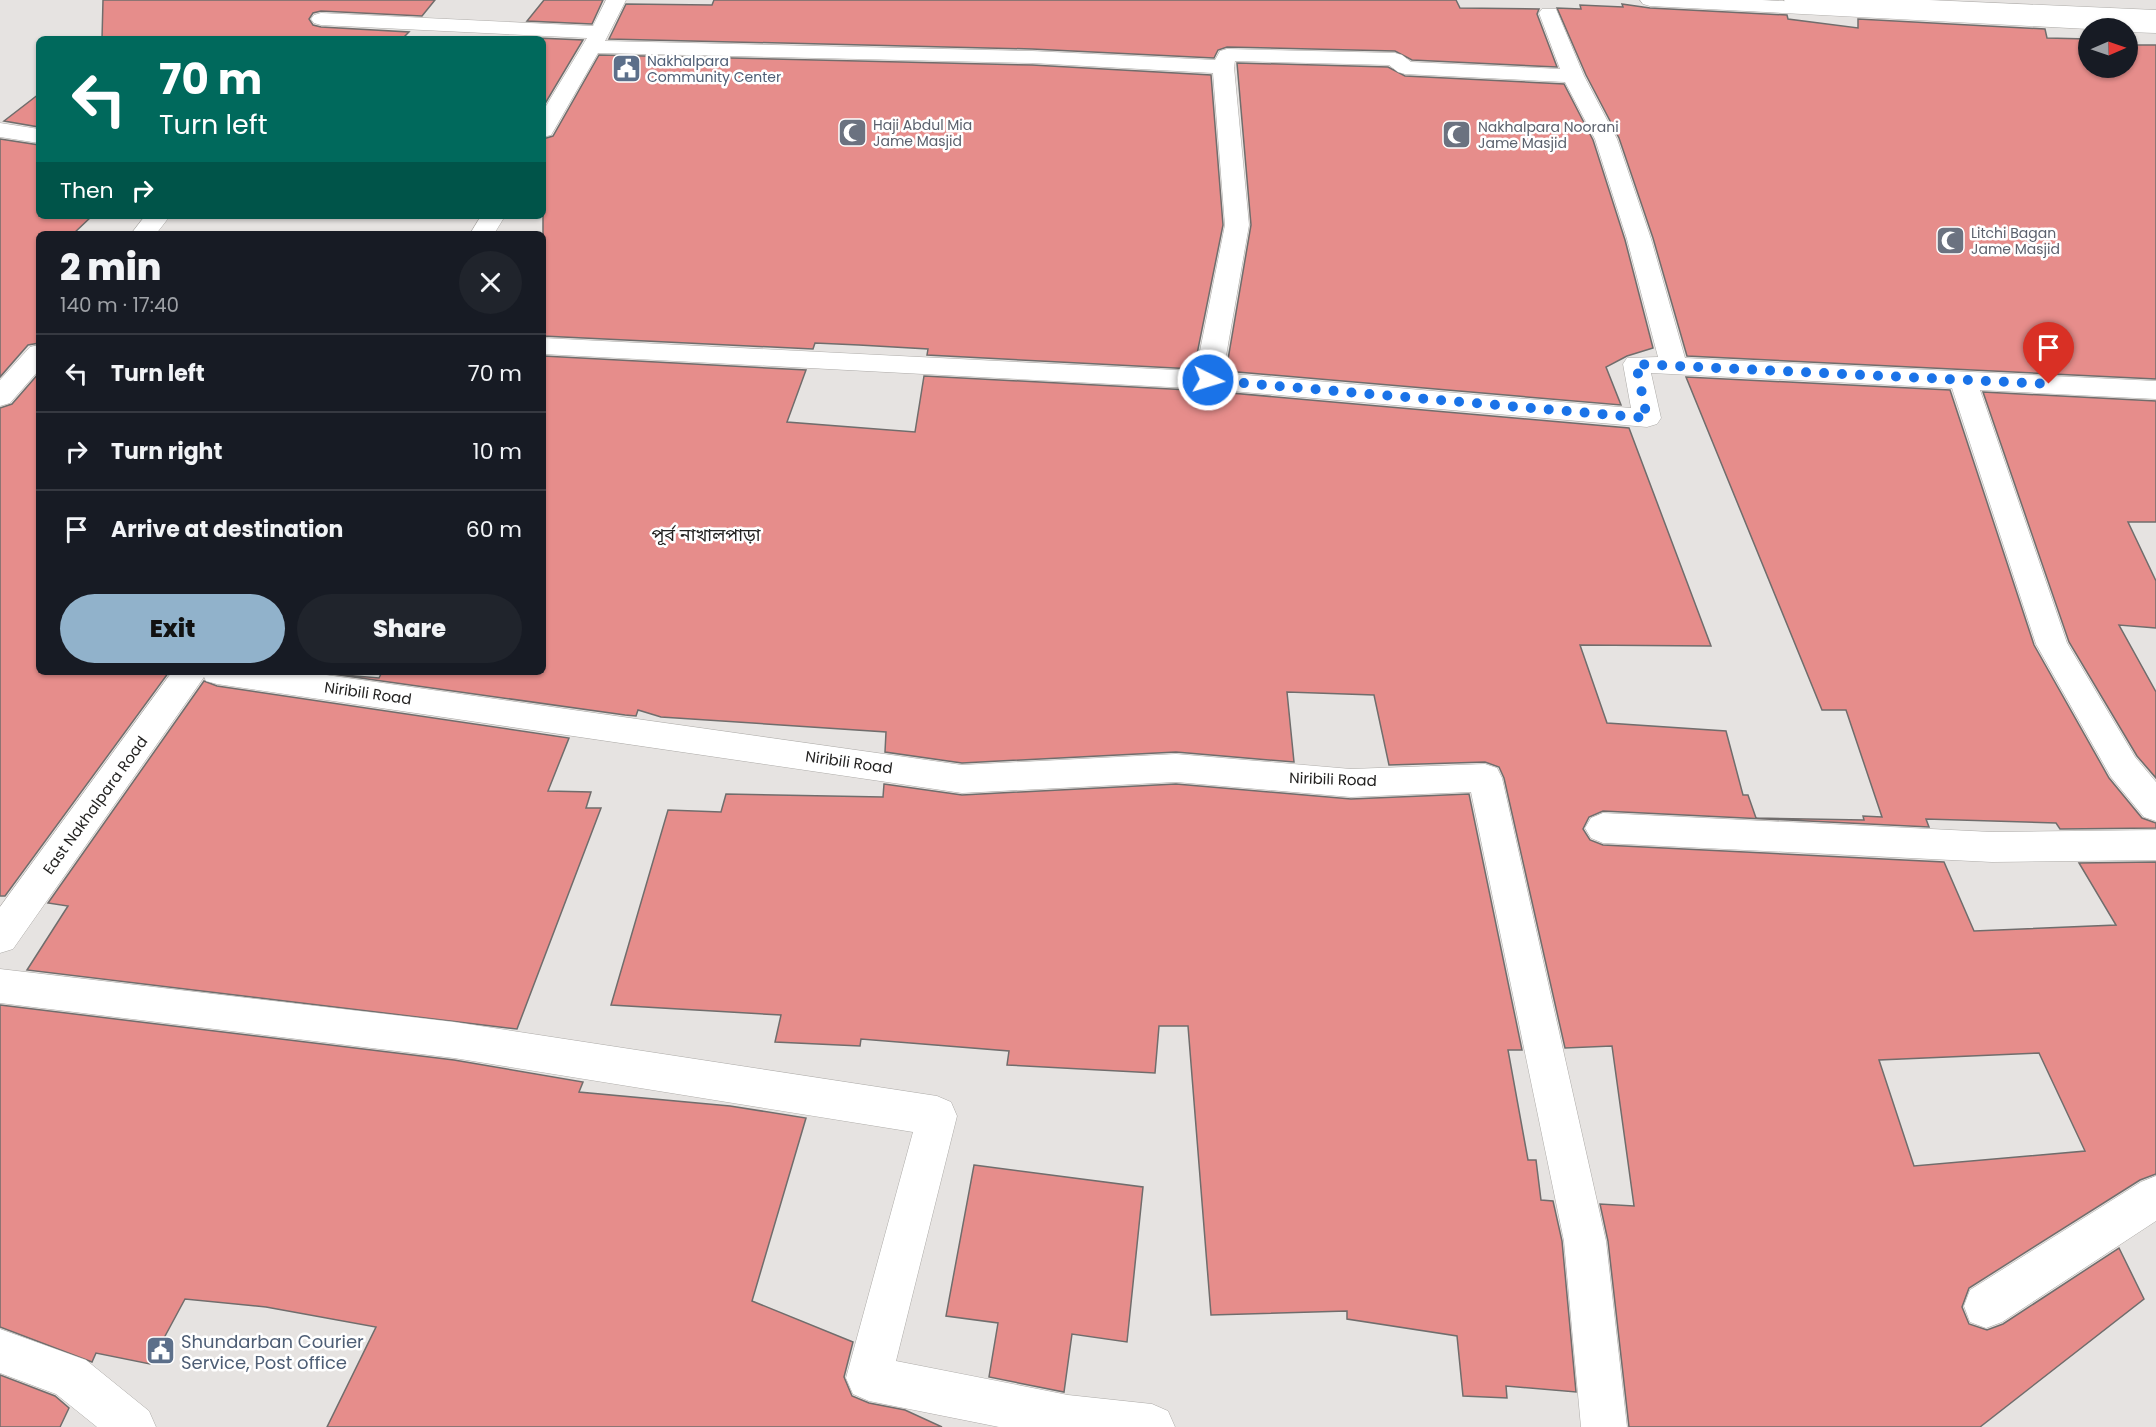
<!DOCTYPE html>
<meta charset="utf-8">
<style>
:root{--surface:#171b24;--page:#20242c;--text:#f1f3f6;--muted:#9ea1a6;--line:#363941;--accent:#91b2cb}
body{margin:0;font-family:Poppins,"Noto Sans Bengali",sans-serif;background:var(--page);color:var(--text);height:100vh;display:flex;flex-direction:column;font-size:22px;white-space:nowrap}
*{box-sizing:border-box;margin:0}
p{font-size:20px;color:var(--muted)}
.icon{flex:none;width:33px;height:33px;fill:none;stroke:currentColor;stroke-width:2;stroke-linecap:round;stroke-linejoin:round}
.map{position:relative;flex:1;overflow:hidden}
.side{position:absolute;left:36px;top:231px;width:510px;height:444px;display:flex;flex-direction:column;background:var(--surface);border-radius:9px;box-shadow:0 2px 4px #0004}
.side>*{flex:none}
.guide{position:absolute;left:36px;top:36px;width:510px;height:183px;border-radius:9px;box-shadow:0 2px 4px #0004;background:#00695c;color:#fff;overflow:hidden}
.needle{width:39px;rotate:88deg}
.fabs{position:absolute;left:2078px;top:18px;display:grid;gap:12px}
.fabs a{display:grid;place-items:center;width:60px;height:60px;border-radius:50%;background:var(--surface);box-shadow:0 2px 4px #0004;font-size:30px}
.pin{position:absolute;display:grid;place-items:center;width:51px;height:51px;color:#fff;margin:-62px -26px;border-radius:50% 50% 50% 0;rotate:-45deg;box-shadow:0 0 6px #0007}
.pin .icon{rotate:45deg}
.me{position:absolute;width:66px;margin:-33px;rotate:95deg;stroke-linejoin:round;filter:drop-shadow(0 0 4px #0008)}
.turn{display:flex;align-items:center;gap:21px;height:126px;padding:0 24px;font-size:27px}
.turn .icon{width:78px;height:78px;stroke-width:2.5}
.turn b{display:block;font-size:42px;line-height:51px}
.then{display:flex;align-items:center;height:57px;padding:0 24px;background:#0003;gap:12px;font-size:22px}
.round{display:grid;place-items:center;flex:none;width:63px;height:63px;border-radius:32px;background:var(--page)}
.headline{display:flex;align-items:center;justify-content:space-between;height:102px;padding:0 24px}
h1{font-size:36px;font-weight:800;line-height:45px}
.button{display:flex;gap:12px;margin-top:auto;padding:12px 24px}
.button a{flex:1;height:69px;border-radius:36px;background:var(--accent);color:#111;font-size:24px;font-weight:800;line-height:69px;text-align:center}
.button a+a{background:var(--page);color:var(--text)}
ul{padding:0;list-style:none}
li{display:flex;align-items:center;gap:18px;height:78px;padding:0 24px;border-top:2px solid var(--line)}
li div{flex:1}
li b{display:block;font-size:22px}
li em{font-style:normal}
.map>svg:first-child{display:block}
</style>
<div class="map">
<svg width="2156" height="1427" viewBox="0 0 2156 1427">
<rect width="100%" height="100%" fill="#e6e3e1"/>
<g fill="#e68d8b" stroke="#706d6c" stroke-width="1.5" fill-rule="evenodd">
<polygon points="103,0 435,0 422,16 321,11 313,13 309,19 313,25 321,27 409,32 402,39 102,39"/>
<polygon points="544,0 603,0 592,24 527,21"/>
<polygon points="714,0 1456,0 1460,8 1539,9 1537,14 1557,67 1412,60 1395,51 1227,47 1218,50 1214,58 1032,49 609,39 626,4 712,5"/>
<polygon points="1622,4 1650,8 1787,15 1788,19 1858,28 1858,19 2045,29 2047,38 2088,39 2088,68 2127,68 2127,45 2156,45 2156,379 1687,356 1653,238 1619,138 1586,75 1557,8 1581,9 1580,5 1623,7"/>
<polygon points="514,37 583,40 543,107 543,39 512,39"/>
<polygon points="599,55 1032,65 1211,75 1223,225 1194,369 927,355 928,349 859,345 815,343 813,349 543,336 543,139 553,136"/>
<polygon points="1237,63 1388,67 1405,76 1564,84 1593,140 1625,240 1653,348 1627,356 1606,367 1621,405 1226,371 1251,225"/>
<polygon points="39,94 39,127 4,121"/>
<polygon points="0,139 39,145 39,216 92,216 73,234 39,234 39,343 28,345 0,377"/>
<path d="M543 356 806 370 787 422 915 432 924 376 1208 391 1629 428 1711 646 1580 645 1607 723 1726 731 1743 795H1748L1756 818 1864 820 1863 816 1882 817 1846 710H1822L1686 377 1950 390 2034 645 2109 778 2142 818 2156 823V828L2060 829 2056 823 1926 819 1929 827 1603 811 1589 817 1583 829 1590 840 1603 845 1944 862 1974 931 2116 925 2079 863 2156 862V1174L2140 1180 1969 1288 1962 1307 1969 1324 1987 1330 2003 1324 2119 1248 2144 1299 1980 1427H1629L1608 1241 1600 1204 1634 1206 1612 1046 1565 1048 1504 778 1499 767 1485 762 1389 765 1374 695 1287 692 1294 762 1176 752 962 763 885 752 886 732 661 717 638 710 636 716 625 715 332 674 379 678 382 672H543ZM2039 1053 2085 1151 1914 1166 1879 1060Z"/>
<polygon points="39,373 39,672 169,672 5,896 0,896 0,408 12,404"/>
<polygon points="1983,392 2156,401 2156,522 2128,522 2156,581 2156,628 2119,625 2156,692 2156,778 2137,756 2069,642"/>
<polygon points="204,681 217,686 569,738 548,791 591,792 586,808 601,808 517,1029 27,970 68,906 48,903"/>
<polygon points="884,784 962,795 1176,784 1351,799 1469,794 1522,1050 1508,1050 1528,1160 1536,1160 1541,1200 1553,1201 1562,1241 1576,1392 1506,1386 1507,1398 1463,1396 1457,1336 1347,1319 1347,1311 1211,1315 1188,1026 1159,1026 1155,1073 1007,1065 1009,1051 861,1039 860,1046 775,1042 781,1015 611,1005 668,810 721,812 726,794 883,797"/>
<polygon points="0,1005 454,1060 583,1082 579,1092 730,1106 806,1118 752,1301 853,1342 844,1377 852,1396 869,1403 905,1410 942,1427 327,1427 376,1327 266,1307 185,1299 150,1364 96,1353 92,1362 0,1327"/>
<polygon points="974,1165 1143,1187 1127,1342 1072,1334 1064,1392 989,1377 998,1323 946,1316"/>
<polygon points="0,1375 55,1396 69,1408 60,1427 0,1427"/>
</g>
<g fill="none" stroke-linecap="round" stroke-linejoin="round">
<defs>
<g id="minor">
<path d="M606 0H626L605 41 1032 51 1215 60 1220 51 1227 49 1395 53 1402 55 1411 62 1560 69 1539 13 1542 9H1556L1584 76 1617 139 1651 239 1685 358 2156 381V399L1980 390 2067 643 2135 757 2156 782V821L2144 817 2111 777 2036 644 1952 388 1651 373 1661 418 1657 424 1647 427 1208 389 543 354V338L1196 371 1225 225 1213 73 1032 63 598 53 554 130 551 135 543 137V111L587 38 321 25 314 23 311 19 314 15 321 13 593 26ZM1235 61 1389 65 1398 72 1405 74 1565 82 1595 139 1627 239 1658 357 1627 358 1623 364 1631 408 1223 373 1249 225 1234 67Z"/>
<polygon points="1784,0 1929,0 2156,10 2156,22 1794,6 1787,4"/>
<polygon points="0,123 39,129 39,143 0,137"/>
<polygon points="145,216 170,216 156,234 131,234"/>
<polygon points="481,216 505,216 494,234 470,234"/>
<polygon points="39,345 39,370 10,403 0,406 0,380 30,347"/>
<polygon points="172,672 305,672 962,765 1176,754 1351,769 1485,764 1497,768 1502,778 1606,1241 1627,1427 1581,1427 1564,1241 1471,792 1351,797 1176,782 962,793 217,684 206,681 204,677 13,949 0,953 0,907"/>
<polygon points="1603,813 1992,832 2156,830 2156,860 1992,862 1603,843 1591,838 1585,828 1591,818"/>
<polygon points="0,969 454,1022 937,1096 951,1102 957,1116 896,1361 1068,1395 1152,1404 1168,1411 1175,1427 999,1427 869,1401 853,1394 846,1378 913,1132 454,1058 0,1003"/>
<polygon points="2156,1176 2156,1221 2002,1322 1986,1328 1970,1322 1964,1306 1970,1290 2141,1182"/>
<polygon points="0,1329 86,1360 149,1411 156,1427 97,1427 56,1394 0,1373"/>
</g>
<polygon id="motorway" points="1640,0 1762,0 2156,21 2156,33 2127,32 2127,28 2088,29 1650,6 1643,4"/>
</defs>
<use href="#minor" stroke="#adaba8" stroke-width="1"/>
<use href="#motorway" stroke="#adaba8" stroke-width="1"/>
<use href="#minor" fill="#fff" fill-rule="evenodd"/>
<use href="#motorway" fill="#fff" fill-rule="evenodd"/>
</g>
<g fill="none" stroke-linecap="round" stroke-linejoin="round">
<polyline stroke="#1a73e8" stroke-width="10" stroke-dasharray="0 18" points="1208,380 1647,418 1636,364 2049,384"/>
</g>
<defs>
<symbol id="civic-square" viewBox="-11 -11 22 22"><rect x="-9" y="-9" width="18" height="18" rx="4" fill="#5c6f8a" stroke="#fff"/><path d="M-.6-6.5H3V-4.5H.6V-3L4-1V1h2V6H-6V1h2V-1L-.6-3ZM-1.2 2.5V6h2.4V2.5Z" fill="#fff"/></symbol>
<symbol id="mosque-square" viewBox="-11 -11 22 22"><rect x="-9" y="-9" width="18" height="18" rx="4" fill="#6b7280" stroke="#fff"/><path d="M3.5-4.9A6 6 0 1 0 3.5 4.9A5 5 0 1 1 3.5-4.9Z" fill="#fff"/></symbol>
</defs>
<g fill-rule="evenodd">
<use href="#civic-square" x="610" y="52" width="33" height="33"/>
<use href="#mosque-square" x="836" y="116" width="33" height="33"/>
<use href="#mosque-square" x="1440" y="118" width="33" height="33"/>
<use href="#mosque-square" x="1934" y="224" width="33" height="33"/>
<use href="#civic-square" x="144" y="1334" width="33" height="33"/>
</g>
<g text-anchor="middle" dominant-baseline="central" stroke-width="5" stroke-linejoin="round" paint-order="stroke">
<g font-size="14" fill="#4e5e75" stroke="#fff" text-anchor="start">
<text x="647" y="61">Nakhalpara<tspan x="647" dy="16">Community Center</tspan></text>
</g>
<g font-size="14" fill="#5b616d" stroke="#fff" text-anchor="start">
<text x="873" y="125">Haji Abdul Mia<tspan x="873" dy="16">Jame Masjid</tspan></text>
<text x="1478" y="127">Nakhalpara Noorani<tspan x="1478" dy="16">Jame Masjid</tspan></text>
<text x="1971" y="233">Litchi Bagan<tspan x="1971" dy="16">Jame Masjid</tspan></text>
</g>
<g font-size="15" fill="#232221" stroke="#fff">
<text transform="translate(368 693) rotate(8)">Niribili Road</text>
<text transform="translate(849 762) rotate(8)">Niribili Road</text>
<text transform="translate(1333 779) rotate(2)">Niribili Road</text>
<text transform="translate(95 805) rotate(-54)">East Nakhalpara Road</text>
</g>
<g font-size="18" fill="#232221" stroke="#fff">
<text x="706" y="534">পূর্ব নাখালপাড়া</text>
</g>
<g font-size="18" fill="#4e5e75" stroke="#fff" text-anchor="start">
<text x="181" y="1341">Shundarban Courier<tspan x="181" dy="21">Service, Post office</tspan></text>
</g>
</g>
</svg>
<div class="fabs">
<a><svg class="needle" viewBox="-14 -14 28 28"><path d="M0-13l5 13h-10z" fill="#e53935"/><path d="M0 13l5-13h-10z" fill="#9ea1a6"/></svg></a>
</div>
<div class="pin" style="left:2049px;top:384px;background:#d93025"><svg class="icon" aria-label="arrive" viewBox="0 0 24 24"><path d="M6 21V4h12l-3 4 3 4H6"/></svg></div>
<svg class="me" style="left:1208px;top:380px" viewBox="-20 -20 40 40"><circle r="17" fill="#1a73e8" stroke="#fff" stroke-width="3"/><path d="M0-11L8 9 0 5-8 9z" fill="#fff"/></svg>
<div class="guide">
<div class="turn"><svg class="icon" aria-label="left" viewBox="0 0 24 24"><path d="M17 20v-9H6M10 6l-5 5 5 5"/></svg><div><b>70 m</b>Turn left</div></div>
<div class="then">Then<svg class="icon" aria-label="right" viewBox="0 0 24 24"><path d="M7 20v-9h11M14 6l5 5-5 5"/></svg></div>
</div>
<section class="side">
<div class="headline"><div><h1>2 min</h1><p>140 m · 17:40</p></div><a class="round"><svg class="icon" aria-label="close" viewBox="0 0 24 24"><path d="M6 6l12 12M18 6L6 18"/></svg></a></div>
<ul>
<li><svg class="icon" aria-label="left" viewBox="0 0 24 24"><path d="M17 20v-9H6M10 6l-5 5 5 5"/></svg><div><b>Turn left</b></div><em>70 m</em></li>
<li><svg class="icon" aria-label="right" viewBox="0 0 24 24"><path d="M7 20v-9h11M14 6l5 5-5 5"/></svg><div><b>Turn right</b></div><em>10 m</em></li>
<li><svg class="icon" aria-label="arrive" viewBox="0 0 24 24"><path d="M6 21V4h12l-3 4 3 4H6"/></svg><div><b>Arrive at destination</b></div><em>60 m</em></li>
</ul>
<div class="button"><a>Exit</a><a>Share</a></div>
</section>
</div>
